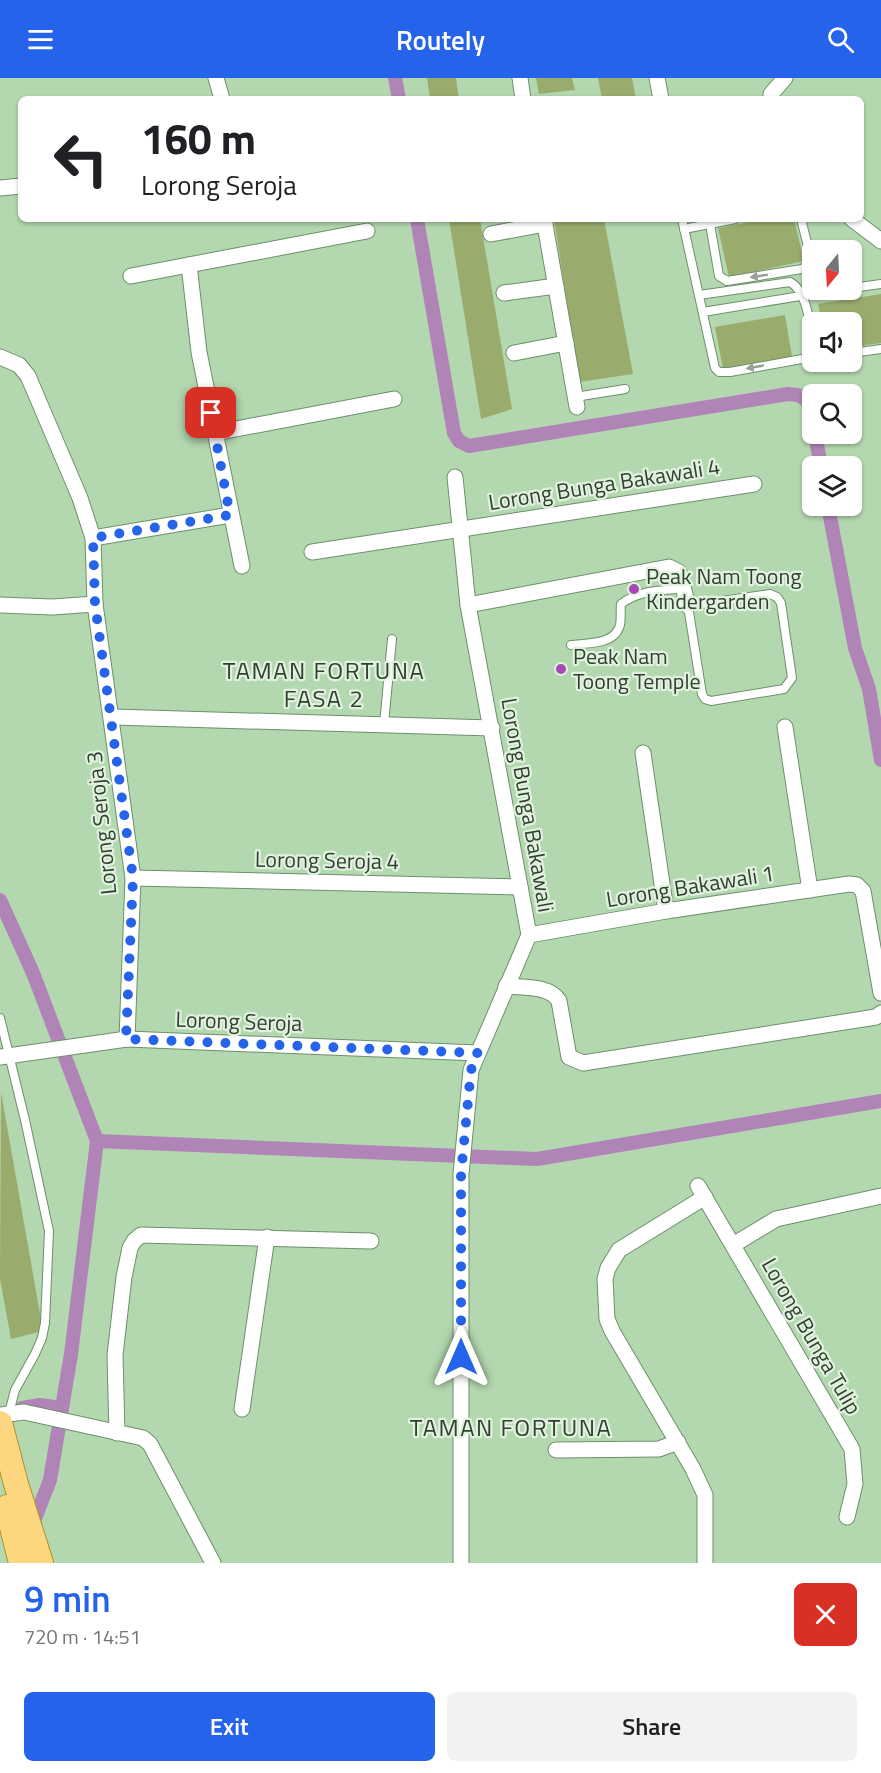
<!DOCTYPE html>
<meta charset="utf-8">
<style>
:root{--surface:#fff;--page:#f2f2f2;--text:#202124;--muted:#757577;--accent:#2563eb}
body{margin:0;font-family:"Titillium Web",sans-serif;background:var(--page);color:var(--text);height:100vh;display:flex;flex-direction:column;font-size:22px;white-space:nowrap}
*{box-sizing:border-box;margin:0}
p{font-size:20px;color:var(--muted)}
.icon{flex:none;width:33px;height:33px;fill:none;stroke:currentColor;stroke-width:2;stroke-linecap:round;stroke-linejoin:round}
.map{position:relative;height:1485px;overflow:hidden}
.details{display:flex;flex-direction:column;background:var(--surface);flex:1}
.details>*{flex:none}
.banner{position:absolute;left:18px;top:18px;width:846px;height:126px;border-radius:9px;box-shadow:0 2px 4px #0004;background:#fff;color:var(--text);overflow:hidden}
.needle{width:39px;rotate:198deg}
.tools{position:absolute;left:802px;top:162px;display:grid;gap:12px}
.tools a{display:grid;place-items:center;width:60px;height:60px;border-radius:9px;background:var(--surface);box-shadow:0 2px 4px #0004;font-size:30px}
.pin{position:absolute;display:grid;place-items:center;width:51px;height:51px;color:#fff;margin:-26px;border-radius:12px;box-shadow:0 3px 9px #0006}
.me{position:absolute;width:66px;margin:-33px;rotate:0deg;stroke-linejoin:round;filter:drop-shadow(0 0 4px #0008)}
.turn{display:flex;align-items:center;gap:21px;height:126px;padding:0 24px;font-size:27px}
.turn .icon{width:78px;height:78px;stroke-width:2.5}
.turn b{display:block;font-size:42px;line-height:51px}
.round{display:grid;place-items:center;flex:none;width:63px;height:63px;border-radius:9px;background:var(--page)}
.summary{display:flex;align-items:center;justify-content:space-between;height:102px;padding:0 24px}
h1{font-size:36px;font-weight:600;line-height:45px;color:var(--accent)}
.primary-button{display:flex;gap:12px;margin-top:auto;padding:12px 24px}
.primary-button a{flex:1;height:69px;border-radius:9px;background:var(--accent);color:#fff;font-size:24px;font-weight:600;line-height:69px;text-align:center}
.primary-button a+a{background:var(--page);color:var(--text)}
header{display:flex;justify-content:space-between;align-items:center;height:78px;padding:0 24px;background:var(--accent);color:#fff;font-size:27px;font-weight:600}
.map>svg:first-child{display:block}
</style>
<header><svg class="icon" aria-label="menu" viewBox="0 0 24 24"><path d="M4 6h16M4 12h16M4 18h16"/></svg>Routely<svg class="icon" aria-label="search" viewBox="0 0 24 24"><circle cx="10" cy="10" r="6"/><path d="M15 15l6 6"/></svg></header>
<div class="map">
<svg width="881" height="1485" viewBox="0 0 881 1485">
<rect width="100%" height="100%" fill="#b3d7af"/>
<g fill="none" stroke-linecap="round" stroke-linejoin="round">
<g stroke="#b084b7" stroke-width="14">
<polyline points="395,0 399,21"/>
<polyline points="417,141 454,355 459,363 469,368 788,316 798,317 808,323 813,347"/>
<polyline points="815,356 821,388"/>
<polyline points="828,428 855,570 869,611 881,682"/>
<polyline points="0,822 33,895 97,1063 71,1276 50,1402 31,1451"/>
<polyline points="97,1063 537,1081 881,1023"/>
<polyline points="22,1330 40,1327 62,1330"/>
</g>
</g>
<g fill="#99ac6d">
<polygon points="427,0 456,0 459,21 430,21"/>
<polygon points="536,0 572,0 575,12 539,16"/>
<polygon points="598,0 632,0 636,21 602,21"/>
<polygon points="449,141 480,141 512,331 481,341"/>
<polygon points="554,141 604,141 633,296 579,304"/>
<polygon points="765,141 794,141 804,183 729,199 718,150"/>
<polygon points="881,216 881,265 852,269 852,244 822,244 818,226"/>
<polygon points="785,237 792,279 723,291 715,249"/>
<polygon points="1,1014 43,1253 11,1261 0,1201"/>
</g>
<g fill="none" stroke-linecap="round" stroke-linejoin="round">
<defs>
<g id="service">
<polyline points="682,141 715,290 719,294 730,294 813,279"/>
<polyline points="710,146 719,198 727,203 802,191 810,185 811,180 801,141"/>
<polyline points="684,151 735,141"/>
<polyline points="852,210 881,206"/>
<path d="M699 217 790 204C810 215 810 254 813 275"/>
<polyline points="703,234 837,212"/>
<polyline points="852,275 881,271"/>
<polyline points="575,319 625,311"/>
<polygon points="770,516 777,519 781,525 792,600 784,611 711,623 705,621 702,616 688,528"/>
<path d="M571 567C586 565 612 567 619 550 622 544 620 533 621 526 638 512 662 513 683 510"/>
<polyline points="384,646 392,561"/>
<polyline points="0,940 25,1042 49,1153 45,1245 42,1260 35,1276 15,1312 9,1335"/>
</g>
<g id="minor">
<polyline points="216,0 222,21"/>
<polyline points="520,0 523,21"/>
<polyline points="657,0 661,21"/>
<polyline points="771,21 771,16 785,0"/>
<polyline points="0,110 21,108"/>
<polyline points="544,141 577,329"/>
<polyline points="852,141 881,163"/>
<polyline points="491,156 545,146"/>
<polyline points="189,187 199,274 242,488"/>
<polyline points="131,198 367,153"/>
<polyline points="504,215 556,208"/>
<polyline points="514,275 566,265"/>
<polyline points="0,279 19,287 28,298 80,420 93,460 95,526 133,800 127,961"/>
<polyline points="215,355 394,321"/>
<polyline points="455,399 468,527 529,857 471,992 461,1096 461,1485"/>
<polyline points="93,460 230,437"/>
<polyline points="312,474 754,406"/>
<polyline points="0,527 52,529 95,526"/>
<polyline points="468,527 669,489 679,494 688,528"/>
<polyline points="113,639 492,650"/>
<polyline points="785,649 810,812"/>
<polyline points="643,675 666,833"/>
<polyline points="133,800 520,809"/>
<polyline points="529,857 666,833 849,806 857,807 863,813 881,915"/>
<path d="M506 908C523 910 550 907 559 923L569 979 583 985 876 939 881 935"/>
<polyline points="0,979 127,961 478,975"/>
<polyline points="698,1108 852,1371 855,1406 847,1439"/>
<polyline points="705,1119 619,1172 608,1190 605,1201 607,1241 612,1253 693,1391 705,1417 705,1485"/>
<polyline points="733,1167 776,1141 881,1118"/>
<polyline points="242,1331 267,1159"/>
<polyline points="0,1337 24,1334 143,1360 150,1366 213,1485"/>
<polyline points="117,1355 115,1277 124,1199 130,1170 134,1163 141,1157 371,1163"/>
<polyline points="556,1372 659,1371 678,1364"/>
</g>
<g id="primary">
<polyline points="0,1345 16,1406 41,1485"/>
<polyline points="7,1429 21,1485"/>
</g>
</defs>
<use href="#service" stroke="#6e906b" stroke-width="10"/>
<use href="#minor" stroke="#6e906b" stroke-width="17"/>
<use href="#primary" stroke="#b4912b" stroke-width="26"/>
<use href="#service" stroke="#fff" stroke-width="8"/>
<use href="#minor" stroke="#fff" stroke-width="15"/>
<use href="#primary" stroke="#fdd77f" stroke-width="24"/>
</g>
<defs><path id="oneway-solid" d="M-6-.8H1V-3.2L6.5 0L1 3.2V.8H-6Z" transform="scale(1.5)"/></defs>
<g fill="#98a098">
<use href="#oneway-solid" transform="translate(759 198) rotate(171)"/>
<use href="#oneway-solid" transform="translate(755 289) rotate(170)"/>
</g>
<g fill="none" stroke-linecap="round" stroke-linejoin="round">
<polyline stroke="#2563eb" stroke-width="10" stroke-dasharray="0 18" points="211,335 230,437 93,460 95,526 133,800 126,961 478,975 471,992 461,1096 461,1279"/>
</g>
<g fill="#a549b3" stroke="#e0f2de" stroke-width="2">
<circle cx="634" cy="511" r="6"/>
<circle cx="561" cy="591" r="6"/>
</g>
<g text-anchor="middle" dominant-baseline="central" stroke-width="4.5" stroke-linejoin="round" paint-order="stroke">
<g font-size="22" fill="#314030" stroke="#e0f2de">
<text transform="translate(604 406) rotate(-9)">Lorong Bunga Bakawali 4</text>
<text transform="translate(528 727) rotate(80)">Lorong Bunga Bakawali</text>
<text transform="translate(101 745) rotate(-96)">Lorong Seroja 3</text>
<text transform="translate(327 782) rotate(1)">Lorong Seroja 4</text>
<text transform="translate(690 808) rotate(-9)">Lorong Bakawali 1</text>
<text transform="translate(239 943) rotate(2)">Lorong Seroja</text>
<text transform="translate(812 1258) rotate(60)">Lorong Bunga Tulip</text>
</g>
<g font-size="22" fill="#314030" stroke="#e0f2de" text-anchor="start">
<text x="646" y="498">Peak Nam Toong<tspan x="646" dy="25">Kindergarden</tspan></text>
<text x="573" y="578">Peak Nam<tspan x="573" dy="25">Toong Temple</tspan></text>
</g>
<g font-size="24" letter-spacing="1.5" fill="#314030" stroke="#e0f2de">
<text x="324" y="592">TAMAN FORTUNA<tspan x="324" dy="28">FASA 2</tspan></text>
<text x="511" y="1349">TAMAN FORTUNA</text>
</g>
</g>
</svg>
<div class="tools">
<a><svg class="needle" viewBox="-14 -14 28 28"><path d="M0-13l5 13h-10z" fill="#e53935"/><path d="M0 13l5-13h-10z" fill="#757577"/></svg></a>
<a><svg class="icon" aria-label="sound" viewBox="0 0 24 24"><path d="M4 9h4l5-4v14l-5-4H4zM17 9q2 3 0 6"/></svg></a>
<a><svg class="icon" aria-label="search" viewBox="0 0 24 24"><circle cx="10" cy="10" r="6"/><path d="M15 15l6 6"/></svg></a>
<a><svg class="icon" aria-label="layers" viewBox="0 0 24 24"><path d="M12 4l9 5-9 5-9-5zM3 14l9 5 9-5"/></svg></a>
</div>
<div class="pin" style="left:211px;top:335px;background:#d93025"><svg class="icon" aria-label="arrive" viewBox="0 0 24 24"><path d="M6 21V4h12l-3 4 3 4H6"/></svg></div>
<svg class="me" style="left:461px;top:1279px" viewBox="-20 -20 40 40"><path d="M0-17L14 15 0 8-14 15z" fill="#2563eb" stroke="#fff" stroke-width="4"/></svg>
<div class="banner">
<div class="turn"><svg class="icon" aria-label="left" viewBox="0 0 24 24"><path d="M17 20v-9H6M10 6l-5 5 5 5"/></svg><div><b>160 m</b>Lorong Seroja</div></div>
</div>
</div>
<section class="details">
<div class="summary"><div><h1>9 min</h1><p>720 m · 14:51</p></div><a class="round" style="background:#d93025;color:#fff"><svg class="icon" aria-label="close" viewBox="0 0 24 24"><path d="M6 6l12 12M18 6L6 18"/></svg></a></div>
<div class="primary-button"><a>Exit</a><a>Share</a></div>
</section>
